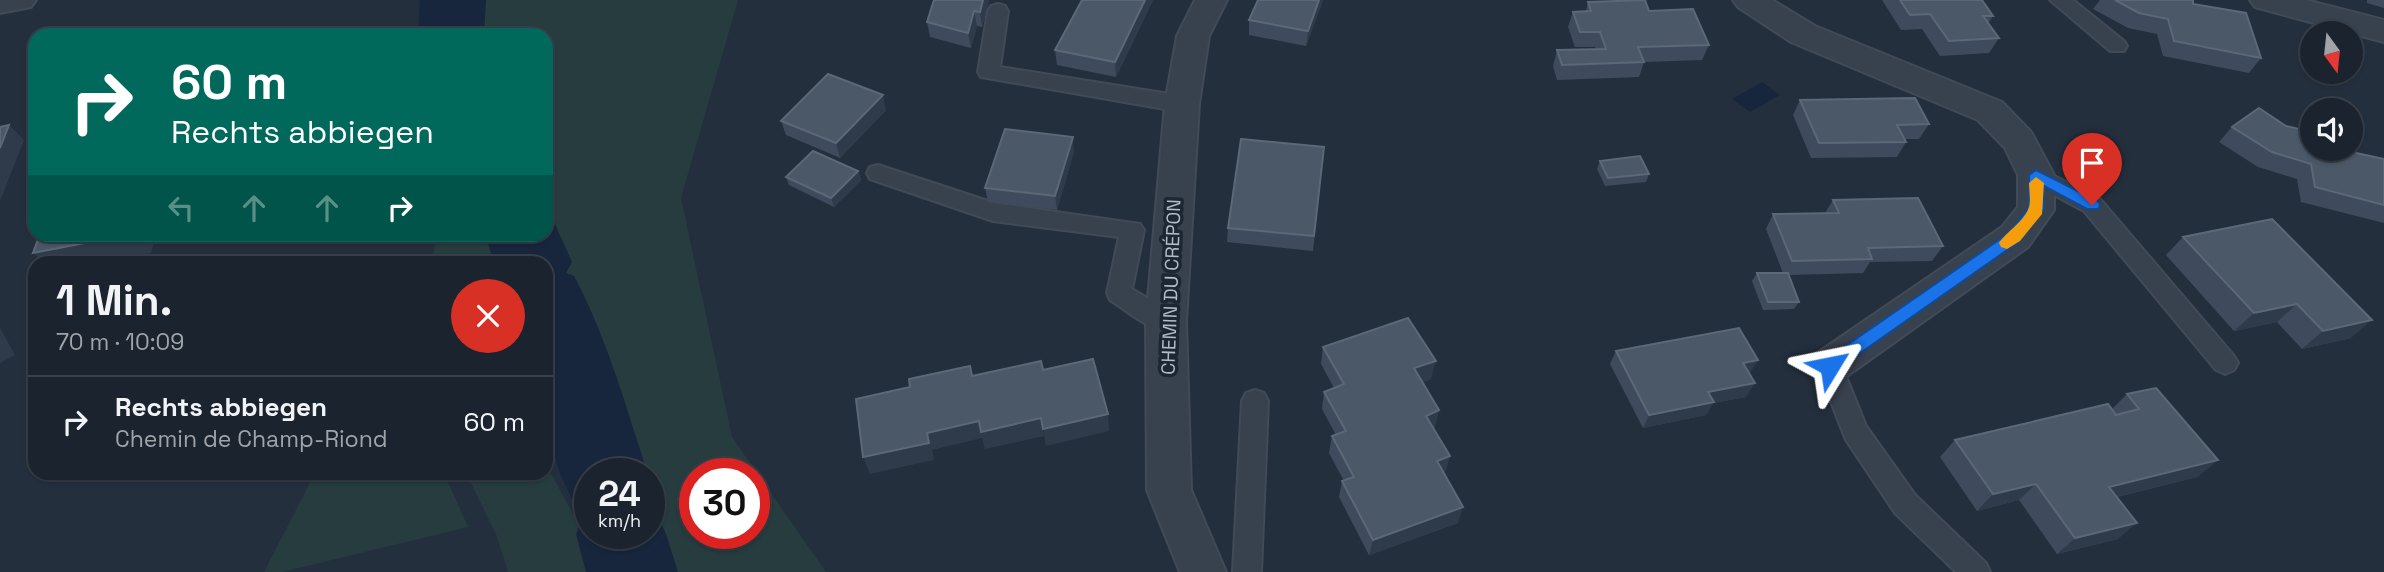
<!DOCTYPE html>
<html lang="de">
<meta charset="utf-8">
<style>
:root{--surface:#1b232e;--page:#282f3a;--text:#f1f3f6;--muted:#a0a4aa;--line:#39404a}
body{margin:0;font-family:"Space Grotesk",sans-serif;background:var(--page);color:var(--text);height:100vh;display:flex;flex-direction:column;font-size:26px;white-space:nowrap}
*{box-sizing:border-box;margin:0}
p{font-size:23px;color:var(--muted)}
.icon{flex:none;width:38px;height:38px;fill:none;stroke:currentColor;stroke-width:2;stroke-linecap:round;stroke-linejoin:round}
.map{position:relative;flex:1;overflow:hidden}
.details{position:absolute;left:28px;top:256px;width:525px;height:224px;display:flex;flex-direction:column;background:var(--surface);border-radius:21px;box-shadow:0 2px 5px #0004,0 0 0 2px var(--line)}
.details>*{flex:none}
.guide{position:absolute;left:28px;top:28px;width:525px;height:214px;border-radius:21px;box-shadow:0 2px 5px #0004,0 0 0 2px var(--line);background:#00695c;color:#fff;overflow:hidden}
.needle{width:46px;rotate:165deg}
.tools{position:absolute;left:2300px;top:21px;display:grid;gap:14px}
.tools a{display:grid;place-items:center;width:63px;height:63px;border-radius:50%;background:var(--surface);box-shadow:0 2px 5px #0004,0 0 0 2px var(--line);font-size:35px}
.speed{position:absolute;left:574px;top:458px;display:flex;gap:14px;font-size:35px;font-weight:700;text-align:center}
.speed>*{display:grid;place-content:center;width:91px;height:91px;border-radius:50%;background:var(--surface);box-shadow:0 2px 5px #0004,0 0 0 2px var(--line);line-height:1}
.speed small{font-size:18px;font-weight:400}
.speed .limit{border:10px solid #d22;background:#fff;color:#111}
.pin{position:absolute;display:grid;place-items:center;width:60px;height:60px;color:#fff;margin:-72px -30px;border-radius:50% 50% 50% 0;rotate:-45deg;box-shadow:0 0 7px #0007}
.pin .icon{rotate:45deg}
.me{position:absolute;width:77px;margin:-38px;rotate:55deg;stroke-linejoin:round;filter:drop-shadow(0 0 5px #0008)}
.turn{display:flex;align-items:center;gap:24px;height:147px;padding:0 28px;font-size:32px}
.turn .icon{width:91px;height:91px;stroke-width:2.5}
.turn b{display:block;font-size:49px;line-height:60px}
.lanes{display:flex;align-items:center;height:66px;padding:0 28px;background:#0003;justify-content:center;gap:35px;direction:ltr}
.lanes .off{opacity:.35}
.round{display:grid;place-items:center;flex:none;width:74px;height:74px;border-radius:37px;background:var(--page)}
.summary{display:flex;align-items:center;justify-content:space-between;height:119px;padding:0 28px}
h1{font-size:42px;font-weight:700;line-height:52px}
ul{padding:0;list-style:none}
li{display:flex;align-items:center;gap:21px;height:91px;padding:0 28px;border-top:2px solid var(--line)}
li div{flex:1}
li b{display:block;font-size:26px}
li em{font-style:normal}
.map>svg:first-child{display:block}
</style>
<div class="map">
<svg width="2384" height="572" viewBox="0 0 2384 572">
<rect width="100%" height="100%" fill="#242f3e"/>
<g fill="#263c3f" fill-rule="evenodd">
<path d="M453 0H738L681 198 732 437 826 572H508L496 534 466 473 546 472V464L574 516 576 439 546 223V35H481L473 15ZM590 474H649V534H590ZM695 474H754V534H695Z"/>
<polygon points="436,235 490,235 491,262 432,262"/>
<polygon points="315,473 444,473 468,527 282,572 264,572"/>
</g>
<polygon fill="#17263c" points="1762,82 1780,95 1750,112 1732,99"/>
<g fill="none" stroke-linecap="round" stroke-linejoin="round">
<g fill="#17263c" fill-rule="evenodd">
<polygon points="420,0 486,0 484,35 418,35"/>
<path d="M546 212 550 213 572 262 566 273 574 276C607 338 626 407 648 474H590V534H649V504L653 505 666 534 678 572H586L576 534 588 507 573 501 560 474 546 422V262H494L485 234H546Z"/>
</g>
<defs>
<g id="service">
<polygon points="2050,0 2073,0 2124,41 2127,46 2124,51 2110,51"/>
<polygon points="998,4 1005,6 1008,11 1000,67 1182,96 1190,99 1193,104 1190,109 1182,112 981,77 978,72 988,11 991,6"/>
<path d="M878 165 994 203 1140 224 1144 230 1132 289 1175 315 1179 322 1175 329C1154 336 1128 311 1110 300L1107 293 1119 237 993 221 870 179 867 173 870 167Z"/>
<polygon points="2036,167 2100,199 2234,356 2238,363 2234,370 2225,374 2216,370 2084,211 2028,181 2025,175 2028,169"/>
<polygon points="1830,355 1839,359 1866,426 1915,495 1986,563 1990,572 1956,572 1895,513 1846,440 1817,366 1821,359"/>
<polygon points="1255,390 1264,393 1268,401 1261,572 1233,572 1242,401 1246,393"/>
</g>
<g id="minor">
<polygon points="0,0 36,0 31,7 0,13"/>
<polygon points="1195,0 1227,0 1209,36 1199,104 1186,322 1191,490 1226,572 1180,572 1147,490 1146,322 1165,104 1177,36"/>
<polygon points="1733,0 1772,0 1815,26 2002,102 2031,132 2054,175 2054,210 2028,247 1844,378 1830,383 1816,378 1810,366 1816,354 2002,227 2018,207 2018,175 2005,148 1978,120 1791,42 1738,7"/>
<polygon points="2250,0 2306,0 2384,20 2384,42 2255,7"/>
</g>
</defs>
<use href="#service" stroke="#414a57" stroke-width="4"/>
<use href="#minor" stroke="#414a57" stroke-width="4"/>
<use href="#service" fill="#38414e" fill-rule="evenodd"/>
<use href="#minor" fill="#38414e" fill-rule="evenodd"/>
</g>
<g fill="#3f4b5c">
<polygon points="989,0 982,27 977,26 971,48 930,37 927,22"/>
<polygon points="1153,0 1116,77 1057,65 1055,50"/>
<polygon points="1258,0 1323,0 1306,46 1249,35 1249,20"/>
<polygon points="1882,0 1982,0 1993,16 1988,24 1999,38 1989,53 1940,56 1922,29 1901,30"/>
<polygon points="2100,0 2193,0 2193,4 2261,58 2249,73 2163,56 2157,34 2128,28 2093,9"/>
<polygon points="2367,0 2384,0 2384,8 2367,3"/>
<polygon points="1588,2 1649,11 1709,45 1702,60 1644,62 1639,77 1557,80 1553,66 1557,50 1596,49 1595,47 1575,47 1568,27 1573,12 1586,11"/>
<polygon points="1800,100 1929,124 1919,139 1904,139 1906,142 1897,157 1811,158 1793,115"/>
<polygon points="886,110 840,158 786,135 781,121"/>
<polygon points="2232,127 2312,149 2384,159 2384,223 2301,202 2297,179 2258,167 2219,142"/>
<polygon points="1324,147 1313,251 1227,242 1228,228"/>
<polygon points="1074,151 1057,210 988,202 985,188"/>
<polygon points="1600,161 1649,174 1646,182 1605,186 1597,169"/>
<polygon points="858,171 861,180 834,207 789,185 786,177"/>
<polygon points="1833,200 1943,246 1932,261 1870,262 1863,273 1789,275 1799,302 1794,309 1763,310 1752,281 1757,273 1783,273 1766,229 1773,214 1825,213"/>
<polygon points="2272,219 2351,338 2302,349 2277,322 2234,331 2166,255 2183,237"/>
<polygon points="1323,347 1431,379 1422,382 1439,410 1434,428 1433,428 1450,456 1444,473 1458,523 1369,555 1339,497 1342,481 1344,481 1329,453 1332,436 1336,435 1322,409 1324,392 1334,388 1321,364"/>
<polygon points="1616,351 1750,373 1746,397 1713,403 1706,415 1643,428 1610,364"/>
<polygon points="2127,394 2218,460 2197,477 2117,497 2118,539 2057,554 2019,500 1977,511 1940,457 1955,440 2112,409"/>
</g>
<g fill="#2f3b4b">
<polygon points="983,0 989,0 982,27 980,12"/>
<polygon points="1145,0 1153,0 1116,77 1115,62"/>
<polygon points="1319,0 1323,0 1306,46 1308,31"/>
<polygon points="974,11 977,26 971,48 968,33"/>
<polygon points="883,95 886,110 840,158 836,143"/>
<polygon points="9,125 24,140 0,201 0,148"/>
<polygon points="1073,137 1074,151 1057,210 1055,196"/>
<polygon points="858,171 861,180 834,207 831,198"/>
<polygon points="132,234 156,234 151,253 101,262 44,262 33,253"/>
<polygon points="2297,304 2277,322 2234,331 2254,313"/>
<polygon points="2372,320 2351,338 2302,349 2323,331"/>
<polygon points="0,328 15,355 0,363"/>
<polygon points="1758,360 1750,373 1735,376 1743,363"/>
<polygon points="1436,361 1431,379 1410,386 1414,368"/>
<polygon points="1755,383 1746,397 1713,403 1706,415 1643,428 1649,415 1708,392"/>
<polygon points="1439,410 1434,428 1421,433 1426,416"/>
<polygon points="1108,414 1109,431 1046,446 1043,429"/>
<polygon points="1041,418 1044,436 985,449 982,438 932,450 934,460 870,474 863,457 927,433 979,421"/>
<polygon points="1450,456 1445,473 1432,477 1437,461"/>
<polygon points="2218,460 2197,477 2091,503 2109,487"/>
<polygon points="2036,484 2019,500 1977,511 1993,494"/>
<polygon points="1463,507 1458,523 1369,555 1373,540"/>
<polygon points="2137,523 2118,539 2057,554 2075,538"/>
</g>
<g fill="#4b5868" stroke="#5c6777" stroke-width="2">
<polygon points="934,0 983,0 980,12 974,11 968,33 927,22"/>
<polygon points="1082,0 1145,0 1115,62 1055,50"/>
<polygon points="1258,0 1319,0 1308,31 1249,20"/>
<polygon points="1645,0 1649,11 1693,9 1709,45 1638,47 1644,62 1562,65 1557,50 1606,49 1600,32 1580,32 1573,12 1591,11 1588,2"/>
<polygon points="1900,0 1982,0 1993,16 1983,16 1999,38 1949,41 1930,14 1910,15"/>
<polygon points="2115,0 2193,0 2193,4 2246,13 2261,58 2174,41 2168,19 2139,13"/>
<polygon points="194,30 219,31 216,35 190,35"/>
<polygon points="828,74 883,95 836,143 781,121"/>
<polygon points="1915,98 1929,124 1897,125 1906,142 1819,143 1800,100"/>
<polygon points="2259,108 2286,126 2312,132 2312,149 2338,149 2384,159 2384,205 2315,187 2311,164 2272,152 2232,127"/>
<polygon points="9,125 0,148 0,127"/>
<polygon points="1005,129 1073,137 1055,196 985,188"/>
<polygon points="1241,139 1324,147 1314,236 1228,228"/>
<polygon points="813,151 858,171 831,198 786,177"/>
<polygon points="1640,156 1649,174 1608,178 1600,161"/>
<polygon points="1918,198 1943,246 1868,248 1872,259 1792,261 1773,214 1839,213 1833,200"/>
<polygon points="2272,219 2372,320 2323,331 2297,304 2254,313 2183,237"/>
<polygon points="40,234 132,234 33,253"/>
<polygon points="1757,273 1788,273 1799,302 1768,302"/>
<polygon points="1408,318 1436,361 1414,368 1439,410 1426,416 1450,456 1437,461 1463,507 1373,540 1342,481 1354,477 1332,436 1346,431 1324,392 1344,384 1323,347"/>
<polygon points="1739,328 1758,360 1743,363 1755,383 1708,392 1714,402 1649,415 1616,351"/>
<polygon points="1093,359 1108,414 1043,429 1041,418 981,432 979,421 927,433 929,443 863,457 856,399 910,387 909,379 970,366 972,376 1041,361 1043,370"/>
<polygon points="2156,388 2218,460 2109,487 2137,523 2075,538 2036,484 1993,494 1955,440 2108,404 2116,415 2139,409 2127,394"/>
</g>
<polygon fill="#1a73e8" stroke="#114b97" stroke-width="2" points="2036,170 2098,201 2100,205 2098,209 2087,209 2044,186 2044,209 2020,241 1836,370 1824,370 1821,366 1824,361 2009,233 2029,208 2029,175"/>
<path fill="#f59e0b" d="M2036 177 2044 183 2042 214 2020 241 2007 249 2001 247 1999 243C2007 231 2025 221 2029 207 2031 200 2029 190 2029 183Z"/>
<g text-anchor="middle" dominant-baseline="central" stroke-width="7" stroke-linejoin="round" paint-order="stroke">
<g font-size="19" fill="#b4bcc9" stroke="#1d2633">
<text transform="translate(1171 287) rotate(-88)">CHEMIN DU CRÉPON</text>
</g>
</g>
</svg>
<div class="tools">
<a><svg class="needle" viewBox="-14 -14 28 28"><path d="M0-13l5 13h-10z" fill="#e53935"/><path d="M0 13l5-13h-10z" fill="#a0a4aa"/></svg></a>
<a><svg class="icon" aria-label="sound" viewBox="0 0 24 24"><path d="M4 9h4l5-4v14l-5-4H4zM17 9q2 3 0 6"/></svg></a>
</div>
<div class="speed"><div>24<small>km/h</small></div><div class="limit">30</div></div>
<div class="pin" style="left:2092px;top:205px;background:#d93025"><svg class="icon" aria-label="arrive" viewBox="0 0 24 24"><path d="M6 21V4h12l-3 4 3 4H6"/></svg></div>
<svg class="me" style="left:1830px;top:366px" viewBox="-20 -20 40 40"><path d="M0-17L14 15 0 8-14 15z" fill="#1a73e8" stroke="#fff" stroke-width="4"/></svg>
<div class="guide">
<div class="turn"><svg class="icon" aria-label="right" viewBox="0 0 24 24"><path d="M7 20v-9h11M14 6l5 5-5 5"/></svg><div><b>60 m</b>Rechts abbiegen</div></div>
<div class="lanes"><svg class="icon off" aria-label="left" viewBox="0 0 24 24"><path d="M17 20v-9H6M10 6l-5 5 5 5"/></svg><svg class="icon off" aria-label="ahead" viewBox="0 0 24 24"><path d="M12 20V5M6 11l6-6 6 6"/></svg><svg class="icon off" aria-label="ahead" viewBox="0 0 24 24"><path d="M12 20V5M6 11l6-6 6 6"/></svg><svg class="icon" aria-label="right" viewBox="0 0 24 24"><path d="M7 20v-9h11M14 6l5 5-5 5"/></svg></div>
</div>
<section class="details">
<div class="summary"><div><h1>1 Min.</h1><p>70 m · 10:09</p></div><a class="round" style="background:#d93025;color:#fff"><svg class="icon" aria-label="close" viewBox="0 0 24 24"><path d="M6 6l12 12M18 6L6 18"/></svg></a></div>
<ul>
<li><svg class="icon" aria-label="right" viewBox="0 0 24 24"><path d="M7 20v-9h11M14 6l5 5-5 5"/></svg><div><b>Rechts abbiegen</b><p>Chemin de Champ-Riond</p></div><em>60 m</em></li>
</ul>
</section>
</div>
